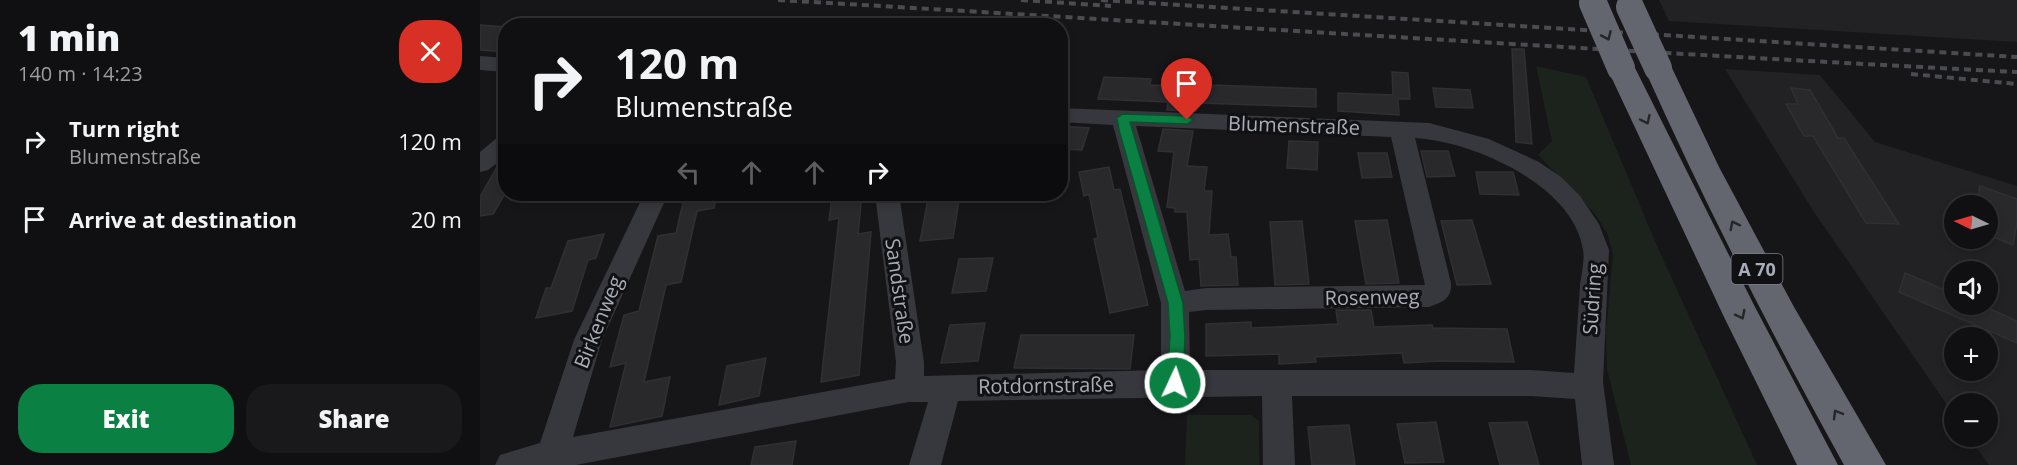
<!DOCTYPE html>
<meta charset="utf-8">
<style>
:root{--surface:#101012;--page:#19191b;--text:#f1f3f6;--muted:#9c9d9f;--line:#303032;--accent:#0b8043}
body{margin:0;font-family:"Open Sans",sans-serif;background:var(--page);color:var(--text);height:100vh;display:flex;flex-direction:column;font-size:22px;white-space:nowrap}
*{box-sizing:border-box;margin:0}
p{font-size:20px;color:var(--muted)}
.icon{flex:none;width:33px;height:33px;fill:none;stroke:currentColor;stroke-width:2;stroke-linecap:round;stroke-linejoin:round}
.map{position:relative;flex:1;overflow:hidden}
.drawer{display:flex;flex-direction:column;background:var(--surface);width:480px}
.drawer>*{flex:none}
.top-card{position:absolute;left:18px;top:18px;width:570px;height:183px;border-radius:24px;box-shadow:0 3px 9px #0003,0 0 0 2px var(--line);background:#101012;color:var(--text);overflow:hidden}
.needle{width:39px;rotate:275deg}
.tools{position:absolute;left:1464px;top:195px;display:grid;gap:12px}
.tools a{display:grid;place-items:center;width:54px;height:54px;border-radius:50%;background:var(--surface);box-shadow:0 3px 9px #0003,0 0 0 2px var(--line);font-size:30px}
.pin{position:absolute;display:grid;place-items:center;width:51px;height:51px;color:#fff;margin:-62px -26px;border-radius:50% 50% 50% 0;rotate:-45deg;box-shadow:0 0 6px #0007}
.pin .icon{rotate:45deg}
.me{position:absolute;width:66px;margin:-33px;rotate:3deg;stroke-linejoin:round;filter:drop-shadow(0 0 4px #0008)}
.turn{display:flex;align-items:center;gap:21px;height:126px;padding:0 18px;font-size:27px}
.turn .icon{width:78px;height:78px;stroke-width:2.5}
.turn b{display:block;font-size:42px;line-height:51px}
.lanes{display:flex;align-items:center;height:57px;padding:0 18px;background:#0003;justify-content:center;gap:30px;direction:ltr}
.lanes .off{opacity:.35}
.round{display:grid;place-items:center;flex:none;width:63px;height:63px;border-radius:24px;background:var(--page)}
.head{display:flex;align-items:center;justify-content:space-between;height:102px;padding:0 18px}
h1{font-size:36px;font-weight:800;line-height:45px}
.button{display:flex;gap:12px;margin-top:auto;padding:12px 18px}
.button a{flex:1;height:69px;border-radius:24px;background:var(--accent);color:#fff;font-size:24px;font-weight:800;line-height:69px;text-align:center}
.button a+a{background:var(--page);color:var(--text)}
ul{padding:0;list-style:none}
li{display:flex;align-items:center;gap:18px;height:78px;padding:0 18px}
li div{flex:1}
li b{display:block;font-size:22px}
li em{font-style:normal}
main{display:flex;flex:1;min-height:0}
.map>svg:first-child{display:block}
</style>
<main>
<section class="drawer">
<div class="head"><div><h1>1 min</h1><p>140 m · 14:23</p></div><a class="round" style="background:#d93025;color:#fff"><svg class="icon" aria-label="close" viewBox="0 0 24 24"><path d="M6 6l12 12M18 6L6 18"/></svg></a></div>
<ul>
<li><svg class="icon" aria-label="right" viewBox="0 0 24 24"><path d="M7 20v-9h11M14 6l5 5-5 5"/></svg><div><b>Turn right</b><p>Blumenstraße</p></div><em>120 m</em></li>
<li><svg class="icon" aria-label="arrive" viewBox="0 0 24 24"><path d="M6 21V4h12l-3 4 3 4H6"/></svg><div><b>Arrive at destination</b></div><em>20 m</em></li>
</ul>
<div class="button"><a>Exit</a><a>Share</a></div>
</section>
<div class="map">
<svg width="1537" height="465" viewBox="0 0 1537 465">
<rect width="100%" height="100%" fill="#161618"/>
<g fill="#222225" fill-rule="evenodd">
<polygon points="1179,0 1537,0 1537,42 1189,21"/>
<path d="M1245 69 1340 75 1395 142 1537 186V465H1509L1489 437 1508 436V404H1474V415L1334 212ZM1474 206H1508V238H1474ZM1474 272H1508V304H1474ZM1474 338H1508V370H1474Z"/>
</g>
<g fill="#1c231d">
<polygon points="1056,66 1106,77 1177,246 1277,465 1151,465 1127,369 1126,334 1133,253 1127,233 1115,214 1058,155 1072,141"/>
<polygon points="707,415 771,415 779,421 779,465 705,465"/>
</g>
<g fill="#29292c" stroke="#303034" stroke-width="1.5">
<polygon points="0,25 26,27 26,52 0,50"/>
<polygon points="1032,49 1044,49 1052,144 1036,142"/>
<polygon points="912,72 928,73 930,99 918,99 919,115 858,111 858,93 913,95"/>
<polygon points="706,76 732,77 731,85 836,89 836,107 720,103 716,111 687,110 688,102 618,99 624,77 671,79 670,85 704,86"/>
<polygon points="953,88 990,90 993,108 956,107"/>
<polygon points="1311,88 1330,90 1358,138 1364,138 1419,224 1386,223 1333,136 1324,136 1306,104 1318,104"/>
<polygon points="580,126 609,128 602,150 580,149"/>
<polygon points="683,129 713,131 707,166 727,167 724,191 732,191 729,235 748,234 751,257 756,257 758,285 721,286 719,259 710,260 707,212 695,212 695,208 687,207 694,152 678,151"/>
<polygon points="809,141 838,142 837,170 807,168"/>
<polygon points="941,151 968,151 975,176 947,177"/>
<polygon points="878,153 907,153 912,177 882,178"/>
<polygon points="26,159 26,192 13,214 0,216 0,197 18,165"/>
<polygon points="629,167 634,190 640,189 668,305 630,313 614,239 618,238 609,194 604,196 599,172"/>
<polygon points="996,172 1033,172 1039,195 1000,194"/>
<polygon points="1500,186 1537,199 1537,222 1533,245 1508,235 1508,206 1496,206"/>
<polygon points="205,194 237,194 234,208 217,211 201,282 186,285 164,382 190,377 182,416 130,427 146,363 130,367 144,315 159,311 178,236 196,233"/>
<polygon points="382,194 378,234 391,232 379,375 341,382 359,218 349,220 352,197"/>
<polygon points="449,194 480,194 473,238 440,241"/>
<polygon points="907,220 919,283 886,284 875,221"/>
<polygon points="992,220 1011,284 977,285 961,221"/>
<polygon points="822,221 829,284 795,285 790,222"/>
<polygon points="124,234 116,258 108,260 92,311 56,318 66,288 71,288 88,241"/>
<polygon points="513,258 506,291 472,293 479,259"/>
<polygon points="1425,273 1474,294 1474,304 1499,304 1537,321 1537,343 1419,292"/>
<polygon points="856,310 891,310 894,327 952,325 953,328 1027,329 1034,362 960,361 924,363 922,353 835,357 836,362 799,364 799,354 726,356 726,324 771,322 771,328 858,324"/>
<polygon points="505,323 498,361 461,363 470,325"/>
<polygon points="541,335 654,335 650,369 534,368"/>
<polygon points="286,358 279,396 239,405 247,366"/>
<polygon points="956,422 964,462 925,463 917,424"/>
<polygon points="1047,422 1059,465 1020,465 1009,423"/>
<polygon points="869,425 875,465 832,465 828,427"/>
<polygon points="316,441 312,465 271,465 275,447"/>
</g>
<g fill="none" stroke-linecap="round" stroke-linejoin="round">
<g fill="#37383d" fill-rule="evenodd">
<polygon points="0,56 26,58 26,72 0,70"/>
<path d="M580 108 949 123 1009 139 1059 162 1081 177 1100 196 1119 224 1129 250 1123 382 1134 465H1102L1095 399 1051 396H812L815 465H783L782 396 478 401 461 465H429L448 402H429L96 465H15L20 455 60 443 94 340 164 194H188L122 340 93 437 415 379 416 362 395 194H419L444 362V376L681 370V303L633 125 580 122ZM656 126 911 137 945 285 726 288 705 291ZM935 138C992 141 1094 185 1103 250 1105 261 1101 275 1100 286 1098 315 1096 344 1094 373L1051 370H710L709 312 726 310 949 307C963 302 972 299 971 283Z"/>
<polygon points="26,135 26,156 8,170 0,172 0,152 18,137"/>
</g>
<g fill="#63666e" fill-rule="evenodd">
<polygon points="1141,59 1151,62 1155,68 1275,307 1358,465 1317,465 1244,317 1127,68 1131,62"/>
<path d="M1178 59 1188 62 1192 68 1239 167 1314 307 1406 465H1364C1292 335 1225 204 1164 68L1168 62Z"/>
</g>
<g stroke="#4a4c52" stroke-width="4" stroke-dasharray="7 5" stroke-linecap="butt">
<path d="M298 0C711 24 1124 51 1537 72"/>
<polyline points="541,0 631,6"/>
<polyline points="621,0 1537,57"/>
<polyline points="1431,74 1537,84"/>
</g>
<g stroke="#63666e" stroke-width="28">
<polyline points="1113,3 1141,68"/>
<polyline points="1150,7 1178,68"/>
</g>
</g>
<defs><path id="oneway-chevron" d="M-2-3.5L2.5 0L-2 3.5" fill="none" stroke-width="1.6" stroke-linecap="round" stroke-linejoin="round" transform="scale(1.5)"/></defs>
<g stroke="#26262a">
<use href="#oneway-chevron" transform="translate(1127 36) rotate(66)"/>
<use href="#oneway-chevron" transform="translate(1166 120) rotate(65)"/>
<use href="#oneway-chevron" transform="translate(1254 225) rotate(-117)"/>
<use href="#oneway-chevron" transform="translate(1261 315) rotate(63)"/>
<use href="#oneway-chevron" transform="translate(1357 414) rotate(-120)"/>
</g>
<polygon fill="#0b8043" stroke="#07532c" stroke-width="1.5" points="643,114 707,116 713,120 707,124 650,122 703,303 705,337 703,383 701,388 695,390 689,388 687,383 690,337 688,303 639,130 637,118"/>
<g text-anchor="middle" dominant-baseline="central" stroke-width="6" stroke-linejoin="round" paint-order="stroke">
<rect fill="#111113" stroke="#7b7e86" stroke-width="1.5" x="1251.5" y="254" width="51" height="30" rx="4.5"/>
<g font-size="18" font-weight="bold" fill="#a8adb8">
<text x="1277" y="269">A 70</text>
</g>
<g font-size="20" fill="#a8adb8" stroke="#111113">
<text transform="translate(814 125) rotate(2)">Blumenstraße</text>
<text transform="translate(420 291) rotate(82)">Sandstraße</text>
<text transform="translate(892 297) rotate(-1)">Rosenweg</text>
<text transform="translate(1112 299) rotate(-86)">Südring</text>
<text transform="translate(118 322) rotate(-68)">Birkenweg</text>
<text transform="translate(566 385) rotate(-1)">Rotdornstraße</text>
</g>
</g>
</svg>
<div class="tools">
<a><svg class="needle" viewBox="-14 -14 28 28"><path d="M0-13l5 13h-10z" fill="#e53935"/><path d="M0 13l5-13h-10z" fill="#9c9d9f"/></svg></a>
<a><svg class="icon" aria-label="sound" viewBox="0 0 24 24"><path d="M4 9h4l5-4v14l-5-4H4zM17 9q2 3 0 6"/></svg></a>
<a>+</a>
<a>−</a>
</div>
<div class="pin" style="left:707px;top:120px;background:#d93025"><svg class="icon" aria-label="arrive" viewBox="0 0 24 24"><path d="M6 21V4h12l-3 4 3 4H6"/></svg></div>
<svg class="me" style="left:695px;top:383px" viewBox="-20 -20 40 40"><circle r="17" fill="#0b8043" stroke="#fff" stroke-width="3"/><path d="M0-11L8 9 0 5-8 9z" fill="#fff"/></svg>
<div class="top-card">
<div class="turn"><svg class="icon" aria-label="right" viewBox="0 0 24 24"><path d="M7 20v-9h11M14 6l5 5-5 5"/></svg><div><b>120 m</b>Blumenstraße</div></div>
<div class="lanes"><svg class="icon off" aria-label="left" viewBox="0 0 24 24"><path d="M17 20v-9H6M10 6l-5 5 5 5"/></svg><svg class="icon off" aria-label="ahead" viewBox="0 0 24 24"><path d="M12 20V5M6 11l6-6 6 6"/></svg><svg class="icon off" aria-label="ahead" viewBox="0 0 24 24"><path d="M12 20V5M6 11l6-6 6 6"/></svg><svg class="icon" aria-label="right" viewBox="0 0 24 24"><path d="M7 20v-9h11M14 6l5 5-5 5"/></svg></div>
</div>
</div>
</main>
